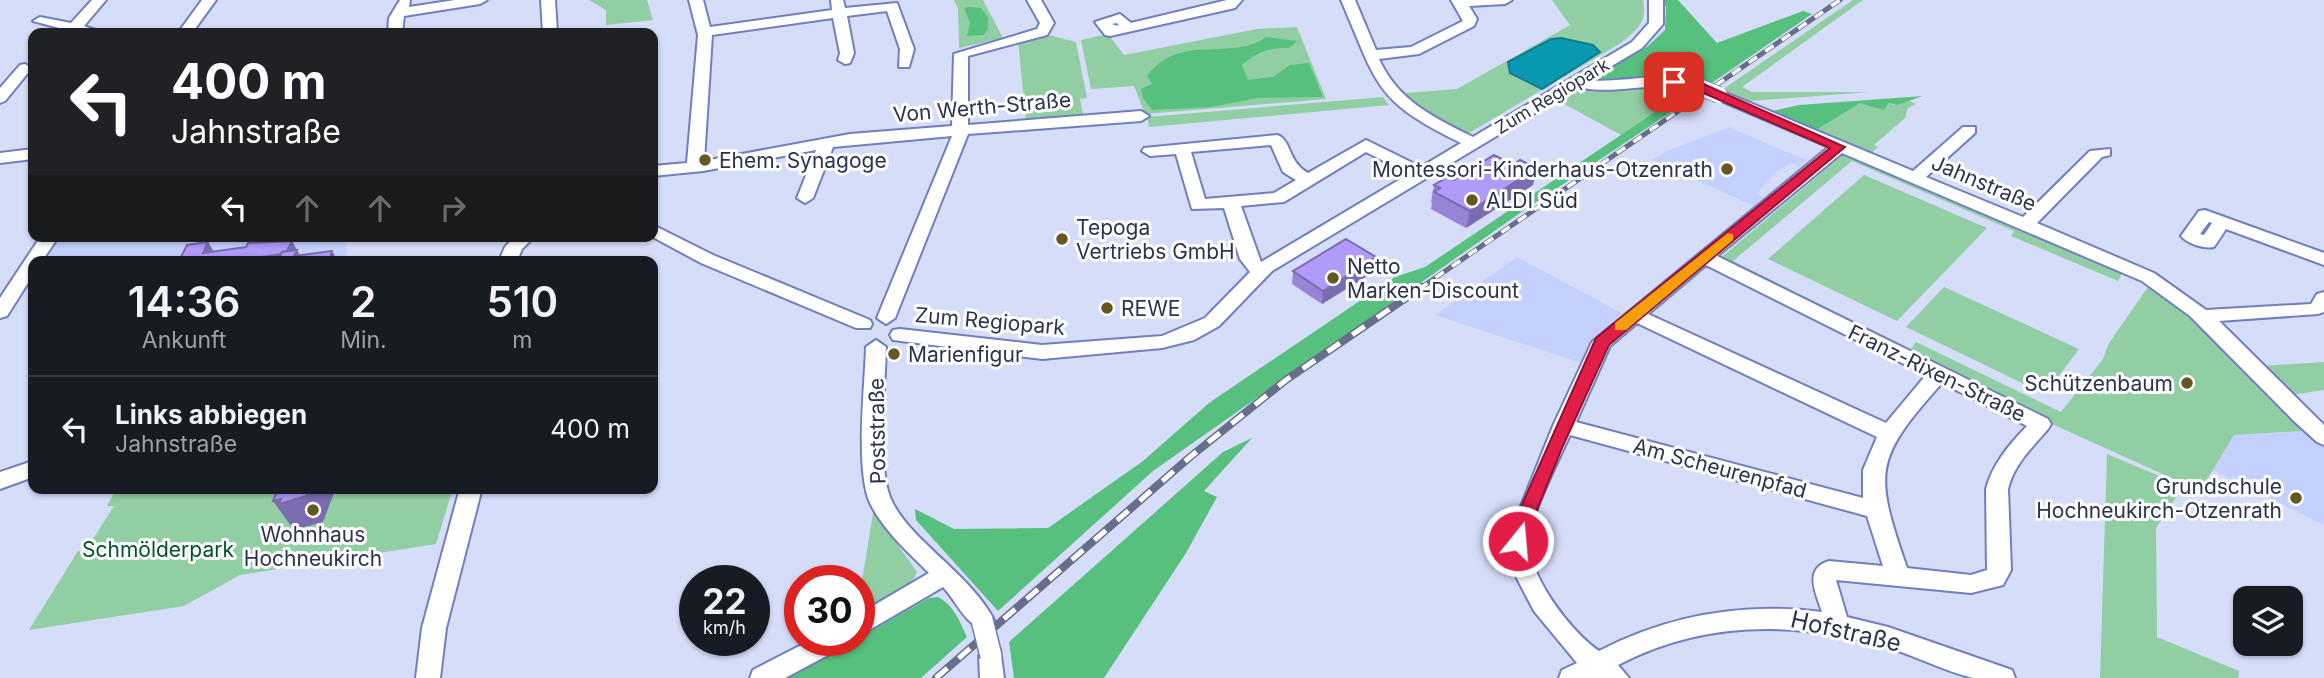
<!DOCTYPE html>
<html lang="de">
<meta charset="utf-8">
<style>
:root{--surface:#171b24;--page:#242831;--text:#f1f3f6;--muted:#9ea1a6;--line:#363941}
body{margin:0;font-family:Inter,sans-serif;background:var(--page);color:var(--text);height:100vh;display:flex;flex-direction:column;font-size:26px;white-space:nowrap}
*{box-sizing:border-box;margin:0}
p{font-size:23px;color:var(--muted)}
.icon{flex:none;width:38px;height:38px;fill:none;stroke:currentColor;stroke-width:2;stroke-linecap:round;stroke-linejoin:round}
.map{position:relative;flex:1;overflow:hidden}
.details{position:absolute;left:28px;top:256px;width:630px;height:238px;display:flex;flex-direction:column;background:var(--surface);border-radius:14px;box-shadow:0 2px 5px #0004}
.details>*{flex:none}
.guide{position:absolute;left:28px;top:28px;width:630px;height:214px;border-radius:14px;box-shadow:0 2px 5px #0004;background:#202124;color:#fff;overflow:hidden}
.fabs{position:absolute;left:2233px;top:586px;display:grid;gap:14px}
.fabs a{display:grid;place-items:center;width:70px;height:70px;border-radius:14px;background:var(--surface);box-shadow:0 2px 5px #0004;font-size:35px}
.speed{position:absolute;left:679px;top:565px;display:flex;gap:14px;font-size:35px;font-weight:700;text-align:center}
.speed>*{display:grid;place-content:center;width:91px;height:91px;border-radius:50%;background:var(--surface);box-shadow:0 2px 5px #0004;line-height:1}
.speed small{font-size:18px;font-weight:400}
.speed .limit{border:10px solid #d22;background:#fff;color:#111}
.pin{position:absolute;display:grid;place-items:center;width:60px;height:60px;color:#fff;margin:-30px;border-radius:14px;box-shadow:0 4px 10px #0006}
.me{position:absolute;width:77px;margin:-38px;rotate:17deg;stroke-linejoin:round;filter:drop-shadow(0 0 5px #0008)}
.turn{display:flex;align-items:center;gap:24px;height:147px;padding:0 28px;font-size:32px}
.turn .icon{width:91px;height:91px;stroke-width:2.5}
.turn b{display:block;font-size:49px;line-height:60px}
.lanes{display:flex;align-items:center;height:66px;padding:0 28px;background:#0003;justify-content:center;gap:35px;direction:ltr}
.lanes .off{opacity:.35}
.eta{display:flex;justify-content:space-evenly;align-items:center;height:119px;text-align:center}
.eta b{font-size:42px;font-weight:600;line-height:49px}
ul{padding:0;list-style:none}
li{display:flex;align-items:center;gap:21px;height:105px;padding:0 28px;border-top:2px solid var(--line)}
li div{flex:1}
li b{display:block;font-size:26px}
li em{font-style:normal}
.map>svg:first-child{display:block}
</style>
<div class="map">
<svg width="2324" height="678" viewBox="0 0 2324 678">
<rect width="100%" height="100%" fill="#d6ddf9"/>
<g fill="#c4d1fe">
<polygon points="1729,127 1784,151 1807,160 1799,166 1791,163 1776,172 1757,194 1763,197 1753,206 1653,160 1667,151"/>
<polygon points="59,236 346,236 347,261 47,261"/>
<polygon points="1517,257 1622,313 1597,336 1581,363 1435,315"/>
<polygon points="2310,431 2324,445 2324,525 2213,470 2234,435"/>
</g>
<g fill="#92cea4">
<polygon points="589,0 647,0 653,20 606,25 606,10"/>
<polygon points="954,0 983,0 1003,38 959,48 958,9"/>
<path d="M1552 0H1643C1647 23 1638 29 1621 43L1469 133 1421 109 1405 93 1457 89 1570 25Z"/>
<polygon points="1853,0 1863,0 1742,87 1752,92 1869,92 1750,101 1733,99 1719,92"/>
<polygon points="1297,27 1326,99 1145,114 1134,86 1091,89 1081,40 1108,34 1124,55 1257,29"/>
<polygon points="1045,34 1076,42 1087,98 1080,99 1083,114 1026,120 1018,41"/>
<polygon points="1681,85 1689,89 1621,135 1559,101 1579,90 1596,92"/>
<polygon points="1383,97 1389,105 1149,127 1147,117"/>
<polygon points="1908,100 1916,104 1908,108 1905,118 1874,145 1878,147 1869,155 1816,130 1855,105 1861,103 1884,109 1889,103 1894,105"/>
<polygon points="1843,155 2123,272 2118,281 2011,236 2014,231 1852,161 1733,261 1911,349 1916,342 2061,412 2103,359 2109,343 2150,284 2184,309 2300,422 2295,423 2303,431 2234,435 2200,491 2052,424 1718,260"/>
<polygon points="1864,175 1987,228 1897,321 1768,259"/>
<polygon points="1944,287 2079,349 2045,394 1906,327"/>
<polygon points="2324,362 2324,390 2291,395 2261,366"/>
<polygon points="2107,454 2183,486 2156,528 2157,637 2239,671 2238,678 2100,678"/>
<polygon points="117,488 453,488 436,544 240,575 184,606 29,630 78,551 86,550 114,506 107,506"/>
<path d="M875 502 890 534 917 572C910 593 878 605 859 616V598Z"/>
</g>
<g fill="#58c07e">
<polygon points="1662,0 1678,0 1717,43 1803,11 1812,14 1706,87 1680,73 1664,78 1594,82 1593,79 1648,46 1665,30 1666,7"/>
<polygon points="970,7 981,8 988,17 988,29 984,35 967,36 970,23 964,8"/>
<path d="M1266 37 1297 41 1289 48C1268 48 1258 51 1242 65L1248 80 1273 77 1290 65 1309 63 1323 97 1257 98 1211 107 1152 110 1143 98 1141 89 1152 84 1147 76C1179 32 1233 62 1266 37Z"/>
<polygon points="1689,89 1701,92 1520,213 1153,471 998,611 916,520 915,509 954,529 1048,528 1143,461 1209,403 1395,277 1425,267"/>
<polygon points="1923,96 1897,105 1889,103 1884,110 1860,103 1816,130 1772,111 1799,105"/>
<polygon points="1252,438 1204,491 1217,497 1186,553 1104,678 1014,678 1009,642 1223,452"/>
<path d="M938 597C954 605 960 622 967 637L921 678H786L859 640V638L929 598Z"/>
</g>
<polygon fill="#099ab1" stroke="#147b93" stroke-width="2" points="1561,38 1593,45 1600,52 1542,89 1510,73 1508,62 1551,39"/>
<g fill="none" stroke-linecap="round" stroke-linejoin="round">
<defs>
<g id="minor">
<polygon points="92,0 106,0 84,26 104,33 78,33 33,21 40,17 71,23"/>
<polygon points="202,0 216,0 192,33 178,33"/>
<polygon points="400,0 410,0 409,7 455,0 487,0 480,4 404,16 402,33 388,33 389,18"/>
<polygon points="541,0 555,0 557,33 543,33"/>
<polygon points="689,0 703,0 710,27 832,10 831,0 843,0 845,8 897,3 914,49 909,67 899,67 900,49 887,11 847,16 854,53 850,63 845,64 838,60 840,53 833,18 712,35 704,161 850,134 952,126 954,54 1037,29 1040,23 1027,0 1041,0 1054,23 1047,35 968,56 968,125 1141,111 1149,116 1141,121 968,134 895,318 886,324 877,318 952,136 833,147 813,198 805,203 797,198 816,150 703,171 653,176 653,166 687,163 698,35"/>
<path d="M1227 0H1242L1235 8 1110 36 1105 35 1095 22 1120 14 1131 23ZM1117 23 1119 26 1111 24Z"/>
<path d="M1341 0H1355L1376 50 1411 47 1463 21 1451 0H1512L1505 4 1469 6 1477 19 1474 26 1419 54 1379 59C1398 101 1433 117 1473 137L1632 42 1649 23V0H1663V24L1642 48 1588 80C1618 85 1682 66 1705 86 1697 93 1689 88 1679 87 1644 83 1612 95 1578 87L1272 271 1219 326 1194 340 1162 348 1042 359 893 340 890 335 893 330 900 329 1042 345 1162 336 1205 318 1250 272 1240 259 1224 208 1192 209 1176 154 1150 156 1142 151 1144 148 1277 135C1292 140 1287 161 1308 173L1366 140 1421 167 1461 143C1373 100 1378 85 1341 0ZM1271 145 1283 172 1296 180 1274 193 1205 199 1191 152ZM1366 152 1409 174 1261 262 1241 206 1284 202Z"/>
<polygon points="25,64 32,68 5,101 0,103 0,88 20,65"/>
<path d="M1719 90 1913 171 1963 127H1975V133L1926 177 2023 217 2090 151 2110 149V155L2102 157 2037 223 2154 273 2206 310 2311 304 2317 294 2324 292V312L2318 314 2219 321 2324 425V445L2317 442 2295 422 2190 316 2142 281 1842 153 1717 256 2048 419 2051 424 2048 429C2032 448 2014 464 2008 489L2011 570 2003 585 1971 593 1836 580 1847 617 1888 627 2012 670 2015 678C2002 678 1986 678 1973 678 1944 671 1916 656 1887 647 1796 621 1704 620 1618 665L1629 678H1559L1562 670 1577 663 1534 611 1510 565 1507 541 1553 426 1592 342 1829 147 1714 98 1711 95ZM1706 265 1926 375 1886 423 1648 314ZM1637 323 1877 437 1863 470V498L1576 422 1610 346ZM1942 383 2027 426C2009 445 1993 463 1986 489L1987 570 1971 575 1907 568C1874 472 1873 460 1942 383ZM1570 435 1867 516 1883 566 1829 561C1803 569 1816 593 1822 612 1743 602 1669 615 1599 651 1571 632 1528 576 1529 540 1530 516 1559 459 1570 435Z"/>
<polygon points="33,149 33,159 0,163 0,153"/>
<path d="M2205 210 2324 253V265L2226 229 2214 247C2204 249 2188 244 2181 236L2199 211ZM2209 222 2212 223 2204 235 2200 234Z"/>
<polygon points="653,225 713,255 870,320 872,324 870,328 856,328 701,263 651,236"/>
<polygon points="41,236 59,236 42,261 33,261 33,275 7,316 0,318 0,298"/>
<polygon points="515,236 535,236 522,249 517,261 499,261 505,247"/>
<path d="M876 340 886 347C885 386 877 463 890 497 907 539 970 573 994 620L990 627C969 634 957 601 943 587L859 636V614L929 573C908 552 883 530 870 503 855 470 865 385 866 347Z"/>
<polygon points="33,461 33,477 0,489 0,472"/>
<polygon points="460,488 482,488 446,628 440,678 416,678 422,628"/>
<polygon points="811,640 846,640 843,647 785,678 750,678 753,670"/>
<polygon points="991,646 1000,649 1004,678 980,678 979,656 982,649"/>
</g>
</defs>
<use href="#minor" stroke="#707fbe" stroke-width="4"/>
<use href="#minor" fill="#fff" fill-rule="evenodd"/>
<defs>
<polyline id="rail-far1" points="1419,289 1840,0"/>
<polyline id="rail" points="936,678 1190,457 1286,380 1422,287"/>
</defs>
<use href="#rail-far1" stroke="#676e89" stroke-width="5"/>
<use href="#rail" stroke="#676e89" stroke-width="8"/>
<use href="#rail-far1" stroke="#fff" stroke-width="3.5" stroke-dasharray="10" stroke-linecap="butt"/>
<use href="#rail" stroke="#fff" stroke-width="5" stroke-dasharray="15" stroke-linecap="butt"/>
<defs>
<polyline id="minor-bridge-far1" points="1697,86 1719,95"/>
<polyline id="minor-bridge" points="982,620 991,656"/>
</defs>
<use href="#minor-bridge-far1" stroke="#707fbe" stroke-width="18" stroke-linecap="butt"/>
<use href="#minor-bridge" stroke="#707fbe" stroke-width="24" stroke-linecap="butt"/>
<use href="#minor-bridge-far1" stroke="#fff" stroke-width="16"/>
<use href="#minor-bridge" stroke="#fff" stroke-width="21"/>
</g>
<g fill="#9784d7">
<polygon points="1434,185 1533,185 1466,228 1431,209 1432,203 1431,202"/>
<polygon points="1376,257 1375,271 1322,304 1292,284 1293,271"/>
</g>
<g fill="#7b6caf">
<polygon points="1537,168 1533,185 1466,228 1470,211"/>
<polygon points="292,241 303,261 237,261"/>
<polygon points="208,242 216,255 203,253"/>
<polygon points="332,251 338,261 329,261"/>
<polygon points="1376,257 1375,271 1322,304 1323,291"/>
<polygon points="309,488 331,488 334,493 323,522 297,529 295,525 291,526 273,501"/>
<polygon points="538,488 550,488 540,492"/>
</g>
<g fill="#b09afa" stroke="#7b6caf" stroke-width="2">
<polygon points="1494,155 1513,165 1520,160 1537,168 1470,211 1434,192 1440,188 1434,185 1448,177 1454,180"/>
<polygon points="1346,239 1376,257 1323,291 1293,271"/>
<polygon points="292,241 287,251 282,252 281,254 237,261 179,261 187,245 208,242 203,253 246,247 248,243"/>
<polygon points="297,250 294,256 332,251 329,261 279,261 282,252"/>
<polygon points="278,488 309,488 306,496 279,504 281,499 273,501"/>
</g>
<polygon fill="#e11d48" stroke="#92132f" stroke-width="2" points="1674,78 1699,82 1845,147 1609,345 1562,448 1530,527 1528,541 1518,548 1512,546 1509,541 1512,527 1596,338 1830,148 1692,88 1669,84 1667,82"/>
<polygon fill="#f59e0b" points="1728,233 1733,234 1733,240 1626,330 1615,330 1615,323"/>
<g fill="#655623" stroke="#fff" stroke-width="2.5">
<circle cx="705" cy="160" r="7"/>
<circle cx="1727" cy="169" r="7"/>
<circle cx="1472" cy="200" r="7"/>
<circle cx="1062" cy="239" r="7"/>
<circle cx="1333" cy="278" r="7"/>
<circle cx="1107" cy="308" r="7"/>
<circle cx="894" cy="354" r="7"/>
<circle cx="2187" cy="383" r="7"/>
<circle cx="2296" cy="498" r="7"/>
<circle cx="313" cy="510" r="7"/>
</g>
<g text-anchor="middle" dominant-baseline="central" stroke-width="6" stroke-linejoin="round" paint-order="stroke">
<g font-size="18" fill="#2c334e" stroke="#fff">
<text transform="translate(1552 96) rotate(-31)">Zum Regiopark</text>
</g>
<g font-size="21" fill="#2c334e" stroke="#fff">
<text transform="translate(982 107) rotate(-5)">Von Werth-Straße</text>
<text transform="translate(1984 183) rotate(23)">Jahnstraße</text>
<text transform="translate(990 321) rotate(5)">Zum Regiopark</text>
<text transform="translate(1937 373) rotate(26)">Franz-Rixen-Straße</text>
<text transform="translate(877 431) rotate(-91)">Poststraße</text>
<text transform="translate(1720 468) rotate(15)">Am Scheurenpfad</text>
</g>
<g font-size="21" fill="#2c334e" stroke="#fff" text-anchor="start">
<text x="719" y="160">Ehem. Synagoge</text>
<text x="1713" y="169" text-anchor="end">Montessori-Kinderhaus-Otzenrath</text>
<text x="1486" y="200">ALDI Süd</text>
<text x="1076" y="227">Tepoga<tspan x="1076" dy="24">Vertriebs GmbH</tspan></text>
<text x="1347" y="266">Netto<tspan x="1347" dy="24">Marken-Discount</tspan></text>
<text x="1121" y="308">REWE</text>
<text x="908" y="354">Marienfigur</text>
<text x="2173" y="383" text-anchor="end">Schützenbaum</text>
<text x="2282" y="486" text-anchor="end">Grundschule<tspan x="2282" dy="24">Hochneukirch-Otzenrath</tspan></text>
<text x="313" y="534" text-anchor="middle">Wohnhaus<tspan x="313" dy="24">Hochneukirch</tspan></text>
</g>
<g font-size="21" fill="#00532a" stroke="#fff">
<text x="158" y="549">Schmölderpark</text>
</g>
<g font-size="24" fill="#2c334e" stroke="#fff">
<text transform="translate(1846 631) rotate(13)">Hofstraße</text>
</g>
</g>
</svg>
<div class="fabs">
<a><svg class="icon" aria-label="layers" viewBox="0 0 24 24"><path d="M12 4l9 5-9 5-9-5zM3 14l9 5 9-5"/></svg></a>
</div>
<div class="speed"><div>22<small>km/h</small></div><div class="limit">30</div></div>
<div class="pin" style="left:1674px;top:82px;background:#d93025"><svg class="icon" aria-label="arrive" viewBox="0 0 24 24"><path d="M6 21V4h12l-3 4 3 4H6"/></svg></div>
<svg class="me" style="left:1518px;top:541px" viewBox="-20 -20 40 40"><circle r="17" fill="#e11d48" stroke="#fff" stroke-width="3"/><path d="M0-11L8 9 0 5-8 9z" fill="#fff"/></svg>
<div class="guide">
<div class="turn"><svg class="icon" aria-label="left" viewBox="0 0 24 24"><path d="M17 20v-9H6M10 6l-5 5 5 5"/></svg><div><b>400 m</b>Jahnstraße</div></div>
<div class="lanes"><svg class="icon" aria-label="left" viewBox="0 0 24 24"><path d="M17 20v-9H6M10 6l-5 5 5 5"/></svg><svg class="icon off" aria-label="ahead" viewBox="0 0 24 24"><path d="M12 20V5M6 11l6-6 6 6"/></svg><svg class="icon off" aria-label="ahead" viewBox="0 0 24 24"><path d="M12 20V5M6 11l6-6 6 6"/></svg><svg class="icon off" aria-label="right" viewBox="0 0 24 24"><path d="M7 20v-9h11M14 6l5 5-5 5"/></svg></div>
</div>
<section class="details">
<div class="eta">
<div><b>14:36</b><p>Ankunft</p></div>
<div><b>2</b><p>Min.</p></div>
<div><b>510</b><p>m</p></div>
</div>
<ul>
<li><svg class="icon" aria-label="left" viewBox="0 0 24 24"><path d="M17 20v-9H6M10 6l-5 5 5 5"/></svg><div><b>Links abbiegen</b><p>Jahnstraße</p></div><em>400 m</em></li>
</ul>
</section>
</div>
